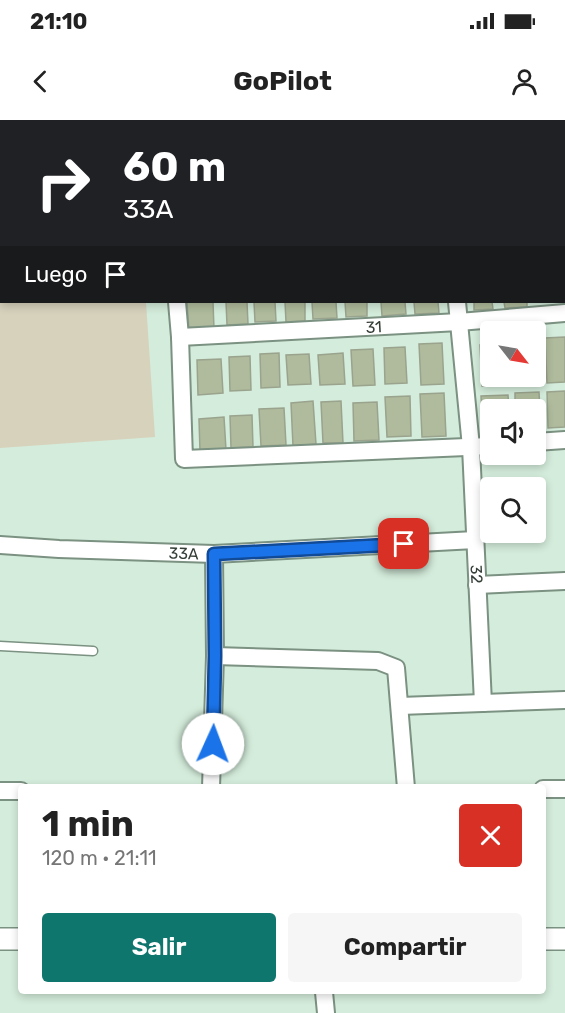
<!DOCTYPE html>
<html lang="es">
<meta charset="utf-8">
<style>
:root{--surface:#fff;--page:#f6f6f6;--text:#222;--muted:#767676;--accent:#0f766e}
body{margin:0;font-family:Rubik,sans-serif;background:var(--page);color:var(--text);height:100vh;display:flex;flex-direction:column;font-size:22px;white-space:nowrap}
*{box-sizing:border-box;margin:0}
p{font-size:20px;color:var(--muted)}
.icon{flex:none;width:33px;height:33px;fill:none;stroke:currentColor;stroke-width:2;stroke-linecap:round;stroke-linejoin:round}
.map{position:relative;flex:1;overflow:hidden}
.panel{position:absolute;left:18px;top:664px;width:528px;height:210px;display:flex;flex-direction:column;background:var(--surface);border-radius:6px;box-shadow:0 3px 9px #0003}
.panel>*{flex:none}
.top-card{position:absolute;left:0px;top:0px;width:566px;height:183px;box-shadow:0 3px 9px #0003;background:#202124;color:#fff;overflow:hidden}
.needle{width:39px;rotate:121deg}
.tools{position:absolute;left:480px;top:201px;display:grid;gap:12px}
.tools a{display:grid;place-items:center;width:66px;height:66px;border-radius:6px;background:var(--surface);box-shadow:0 3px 9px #0003;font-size:30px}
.pin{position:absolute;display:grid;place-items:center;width:51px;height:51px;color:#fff;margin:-26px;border-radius:12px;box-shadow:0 3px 9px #0006}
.me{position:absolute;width:66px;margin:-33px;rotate:2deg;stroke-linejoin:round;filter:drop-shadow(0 0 4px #0008)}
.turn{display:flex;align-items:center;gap:21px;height:126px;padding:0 24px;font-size:27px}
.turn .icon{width:78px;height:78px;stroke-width:2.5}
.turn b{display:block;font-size:42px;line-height:51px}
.then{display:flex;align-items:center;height:57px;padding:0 24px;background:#0003;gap:12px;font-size:22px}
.round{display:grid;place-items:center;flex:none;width:63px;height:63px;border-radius:6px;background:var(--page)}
.overview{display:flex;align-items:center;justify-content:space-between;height:102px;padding:0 24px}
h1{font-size:36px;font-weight:700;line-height:45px}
.action{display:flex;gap:12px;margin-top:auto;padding:12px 24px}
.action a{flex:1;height:69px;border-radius:6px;background:var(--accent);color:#fff;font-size:24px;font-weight:700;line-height:69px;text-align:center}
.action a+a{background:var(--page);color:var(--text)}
.status{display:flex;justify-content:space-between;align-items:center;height:42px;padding:0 30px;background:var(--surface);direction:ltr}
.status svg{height:16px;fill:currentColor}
header{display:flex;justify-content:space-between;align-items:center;height:78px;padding:0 24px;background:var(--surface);font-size:27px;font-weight:700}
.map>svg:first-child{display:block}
</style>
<div class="status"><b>21:10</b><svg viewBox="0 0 49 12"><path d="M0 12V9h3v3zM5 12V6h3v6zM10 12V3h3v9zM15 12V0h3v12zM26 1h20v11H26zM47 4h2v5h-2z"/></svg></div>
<header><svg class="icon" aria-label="back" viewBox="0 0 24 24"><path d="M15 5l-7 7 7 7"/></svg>GoPilot<svg class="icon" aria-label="person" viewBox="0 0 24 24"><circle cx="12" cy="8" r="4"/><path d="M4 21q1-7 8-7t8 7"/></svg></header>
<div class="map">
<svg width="565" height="893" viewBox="0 0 565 893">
<rect width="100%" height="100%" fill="#d4ecdb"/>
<polygon fill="#d7d2bc" points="1,104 2,182 146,182 155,317 0,328 0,105"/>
<g fill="#afbb9c" stroke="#9aa38d" stroke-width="1.5">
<polygon points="187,182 213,182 214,209 189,210"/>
<polygon points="226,182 247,182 248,204 227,205"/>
<polygon points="254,182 275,182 276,201 255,202"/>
<polygon points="285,182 305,182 305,201 286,202"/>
<polygon points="312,182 336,182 337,198 313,199"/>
<polygon points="345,182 367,182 367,196 346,197"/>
<polygon points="381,182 405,182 406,194 382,196"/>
<polygon points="414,182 438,182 439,193 415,194"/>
<polygon points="474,182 492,182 493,189 474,190"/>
<polygon points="504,182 527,182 527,187 505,188"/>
<polygon points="565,217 565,262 547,263 545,218"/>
<polygon points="442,223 444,264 421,265 419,224"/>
<polygon points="490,224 490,256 502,256 503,265 482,266 480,225"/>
<polygon points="405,227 407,263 385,264 384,228"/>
<polygon points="373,229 375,265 353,266 351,230"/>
<polygon points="279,233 280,267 261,268 260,234"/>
<polygon points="343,233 345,264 320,265 318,235"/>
<polygon points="309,234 311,264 288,265 286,235"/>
<polygon points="250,236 251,270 230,271 229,237"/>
<polygon points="221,239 223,273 198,275 197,240"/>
<polygon points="511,256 532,256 533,265 511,266"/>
<polygon points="565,271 565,307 548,308 547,272"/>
<polygon points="539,272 541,309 536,310 536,290 515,290 515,273"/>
<polygon points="444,273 446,316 422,317 420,274"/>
<polygon points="508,275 509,290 490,290 490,314 483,314 481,276"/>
<polygon points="410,276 411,316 387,317 385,277"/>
<polygon points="313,281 316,324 293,326 291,283"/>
<polygon points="341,281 343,323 323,323 321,282"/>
<polygon points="377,282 379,320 354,321 353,283"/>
<polygon points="284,288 286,325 261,326 259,289"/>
<polygon points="252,295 253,327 231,328 230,296"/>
<polygon points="224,297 226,330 200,332 199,299"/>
</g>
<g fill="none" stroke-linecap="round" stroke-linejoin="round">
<defs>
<polyline id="service" points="0,526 93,531"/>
<g id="minor">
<polyline points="173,2 173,0"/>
<polyline points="467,2 467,0"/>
<polyline points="564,62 565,62"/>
<polyline points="177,182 180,217 184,339 490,326"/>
<path id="s1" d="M457 182 471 327 483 583"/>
<path id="s2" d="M180 217 459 202 565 193"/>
<polyline points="536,322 565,320"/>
<path id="s3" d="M0 425 59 429 214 434 475 420"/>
<polyline points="477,465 565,461"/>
<polyline points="215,536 378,541 396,548 406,668"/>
<polyline points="400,586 565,580"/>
<polyline points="211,668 215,536 214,434"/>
<polyline points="543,669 565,669"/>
<polyline points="0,671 21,671"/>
<polyline points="324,872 326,893"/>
</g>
<g id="tertiary">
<polyline points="0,819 21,819"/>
<polyline points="543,819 565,819"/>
</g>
</defs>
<use href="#service" stroke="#7b9181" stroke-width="11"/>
<use href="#minor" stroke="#7b9181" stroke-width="20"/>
<use href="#tertiary" stroke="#7b9181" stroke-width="24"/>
<use href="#service" stroke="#fff" stroke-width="8"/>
<use href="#minor" stroke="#fff" stroke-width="16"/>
<use href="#tertiary" stroke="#fff" stroke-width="21"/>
</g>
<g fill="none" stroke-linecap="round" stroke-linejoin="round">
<defs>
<polyline id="route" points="213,624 215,536 214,434 404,424"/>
</defs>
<use href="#route" stroke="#114b97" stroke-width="15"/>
<use href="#route" stroke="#1a73e8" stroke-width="10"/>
</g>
<g text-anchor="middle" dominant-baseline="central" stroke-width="6" stroke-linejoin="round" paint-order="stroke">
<g font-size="16" fill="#353f38" stroke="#d4ecdb">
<text stroke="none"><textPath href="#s2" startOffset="194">31</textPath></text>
<text stroke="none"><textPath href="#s3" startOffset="184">33A</textPath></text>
<text stroke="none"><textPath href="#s1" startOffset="273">32</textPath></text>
</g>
</g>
</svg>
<div class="tools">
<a><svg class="needle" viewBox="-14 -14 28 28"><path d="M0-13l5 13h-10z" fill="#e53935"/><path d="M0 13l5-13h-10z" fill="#767676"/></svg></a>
<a><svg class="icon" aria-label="sound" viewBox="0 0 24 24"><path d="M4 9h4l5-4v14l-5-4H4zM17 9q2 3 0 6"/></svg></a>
<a><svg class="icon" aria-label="search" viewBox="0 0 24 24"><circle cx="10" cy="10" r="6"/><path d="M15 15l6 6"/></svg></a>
</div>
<div class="pin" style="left:404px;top:424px;background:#d93025"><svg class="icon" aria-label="arrive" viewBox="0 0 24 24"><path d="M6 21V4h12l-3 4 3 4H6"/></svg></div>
<svg class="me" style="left:213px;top:624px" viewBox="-20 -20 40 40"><circle r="19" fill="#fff"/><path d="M0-13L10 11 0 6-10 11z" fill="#1a73e8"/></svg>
<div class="top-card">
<div class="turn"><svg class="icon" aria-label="right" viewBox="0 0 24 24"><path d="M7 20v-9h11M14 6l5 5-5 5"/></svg><div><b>60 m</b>33A</div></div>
<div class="then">Luego<svg class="icon" aria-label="arrive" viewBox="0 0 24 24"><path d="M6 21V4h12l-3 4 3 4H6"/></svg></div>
</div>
<section class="panel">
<div class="overview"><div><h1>1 min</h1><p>120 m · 21:11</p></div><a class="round" style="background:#d93025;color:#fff"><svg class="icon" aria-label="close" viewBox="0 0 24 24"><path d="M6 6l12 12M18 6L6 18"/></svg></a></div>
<div class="action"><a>Salir</a><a>Compartir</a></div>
</section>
</div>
